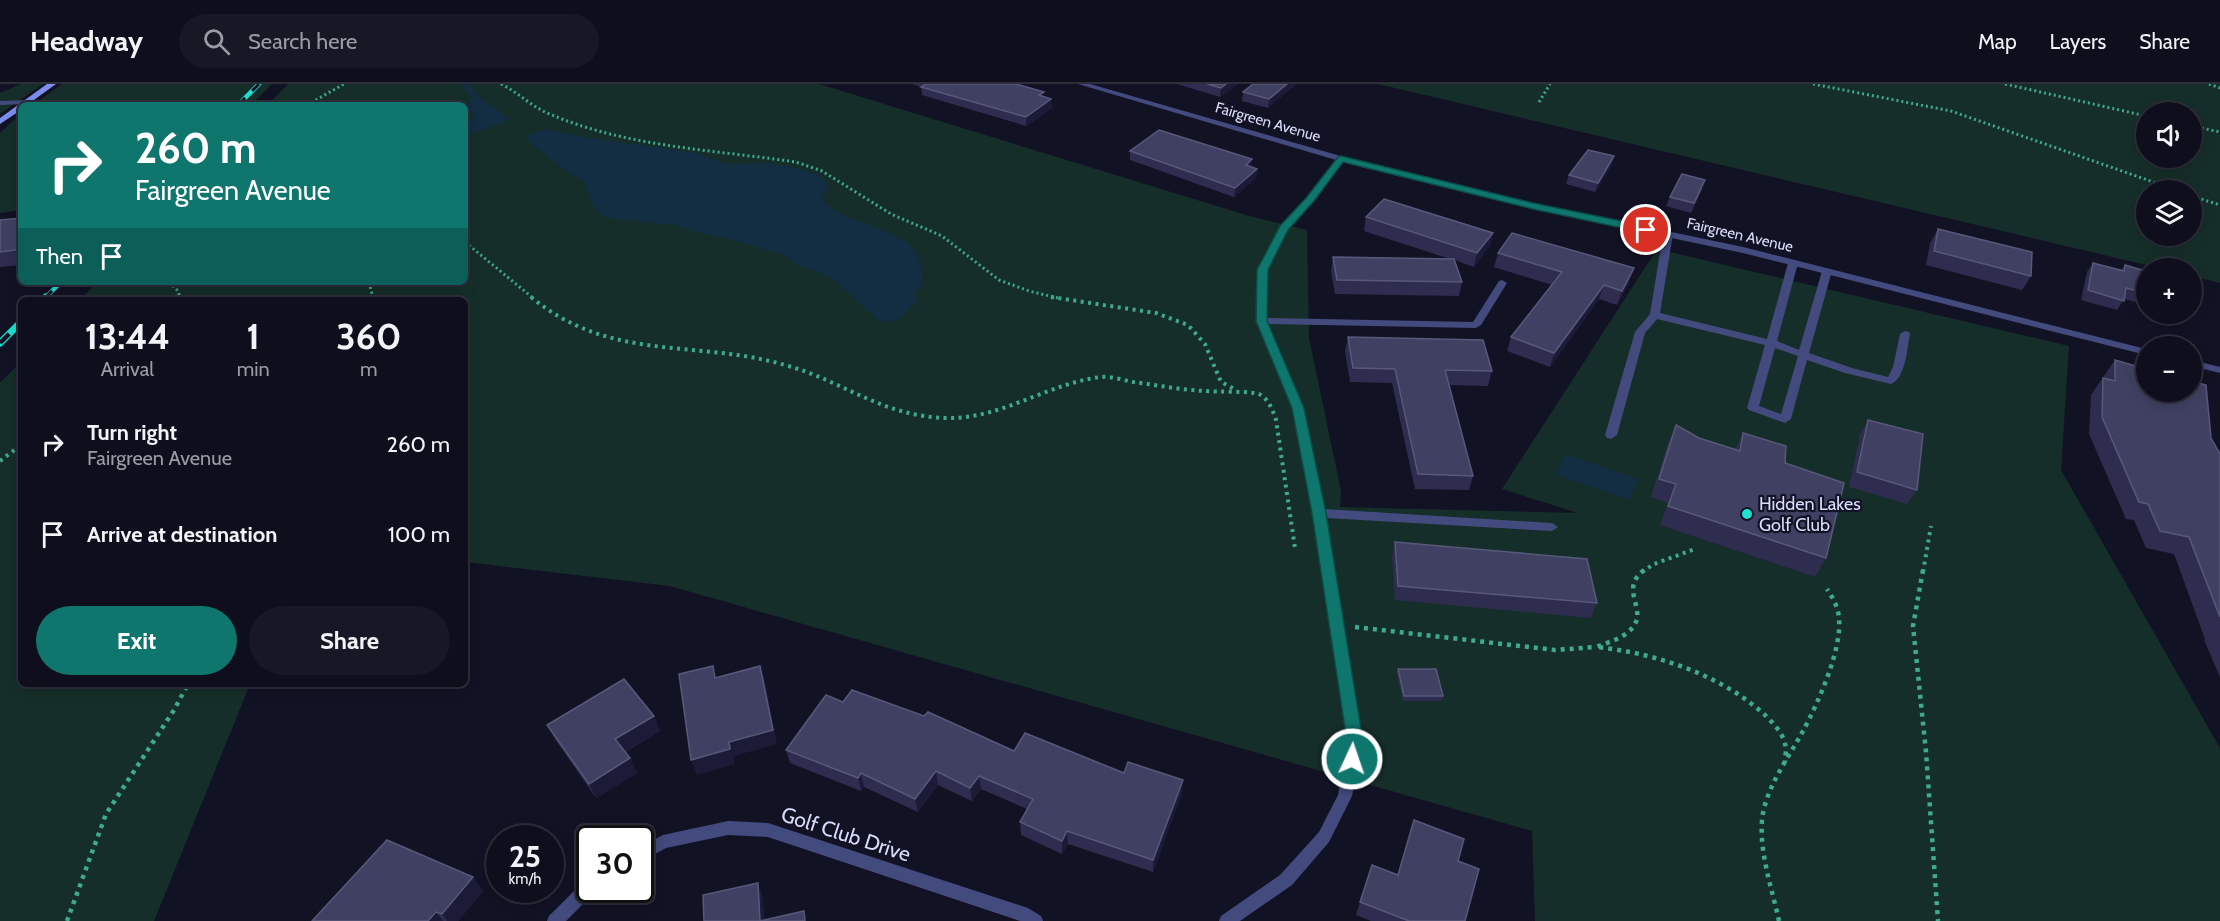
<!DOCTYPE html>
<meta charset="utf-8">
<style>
:root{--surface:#0e0e1c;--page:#171725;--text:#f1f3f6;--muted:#9b9ca3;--line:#2e2e3b;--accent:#0f766e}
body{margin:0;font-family:Cabin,sans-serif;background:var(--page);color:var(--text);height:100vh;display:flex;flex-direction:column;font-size:22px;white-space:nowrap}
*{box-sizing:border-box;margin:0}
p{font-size:20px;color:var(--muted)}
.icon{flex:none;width:33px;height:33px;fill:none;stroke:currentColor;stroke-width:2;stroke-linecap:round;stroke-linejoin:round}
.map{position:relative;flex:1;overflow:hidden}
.details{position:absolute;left:18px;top:213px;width:450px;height:390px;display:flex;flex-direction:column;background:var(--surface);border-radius:9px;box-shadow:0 3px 15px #0003,0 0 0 2px var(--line)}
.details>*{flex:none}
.hud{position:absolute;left:18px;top:18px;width:450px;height:183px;border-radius:9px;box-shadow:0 3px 15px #0003,0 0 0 2px var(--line);background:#0f766e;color:#fff;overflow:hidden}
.buttons{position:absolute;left:2136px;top:18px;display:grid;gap:12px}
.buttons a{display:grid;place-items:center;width:66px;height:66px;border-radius:50%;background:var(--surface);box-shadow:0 3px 15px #0003,0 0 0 2px var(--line);font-size:30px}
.speed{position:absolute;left:486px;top:741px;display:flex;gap:12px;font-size:30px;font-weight:700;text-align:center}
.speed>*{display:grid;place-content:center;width:78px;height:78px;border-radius:50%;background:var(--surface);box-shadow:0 3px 15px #0003,0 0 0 2px var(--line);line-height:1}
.speed small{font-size:15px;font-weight:400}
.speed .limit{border:3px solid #111;border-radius:9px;background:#fff;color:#111}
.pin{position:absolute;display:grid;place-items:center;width:51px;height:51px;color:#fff;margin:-26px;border:3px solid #fff;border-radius:50%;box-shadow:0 2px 6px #0007}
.me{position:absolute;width:66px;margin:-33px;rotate:3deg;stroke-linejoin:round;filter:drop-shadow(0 0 4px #0008)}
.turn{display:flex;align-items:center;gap:21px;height:126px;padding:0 18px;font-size:27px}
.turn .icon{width:78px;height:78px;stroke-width:2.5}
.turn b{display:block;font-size:42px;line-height:51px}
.then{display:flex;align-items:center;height:57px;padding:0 18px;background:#0003;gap:12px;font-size:22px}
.eta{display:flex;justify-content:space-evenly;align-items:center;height:102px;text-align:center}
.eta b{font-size:36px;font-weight:700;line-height:42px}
.primary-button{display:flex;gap:12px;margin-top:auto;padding:12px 18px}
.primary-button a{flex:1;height:69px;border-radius:36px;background:var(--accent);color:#fff;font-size:24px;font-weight:700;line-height:69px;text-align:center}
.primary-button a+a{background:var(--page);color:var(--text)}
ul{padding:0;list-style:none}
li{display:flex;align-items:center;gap:18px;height:90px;padding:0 18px}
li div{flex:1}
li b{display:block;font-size:22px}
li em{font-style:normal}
header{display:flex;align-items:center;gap:36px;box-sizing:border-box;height:84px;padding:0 30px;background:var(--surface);border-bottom:2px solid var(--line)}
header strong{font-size:28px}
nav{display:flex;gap:33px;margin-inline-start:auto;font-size:21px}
.search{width:420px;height:54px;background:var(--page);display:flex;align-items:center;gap:15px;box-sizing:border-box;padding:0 21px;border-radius:33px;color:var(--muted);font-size:22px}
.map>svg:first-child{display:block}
</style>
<header>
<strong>Headway</strong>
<div class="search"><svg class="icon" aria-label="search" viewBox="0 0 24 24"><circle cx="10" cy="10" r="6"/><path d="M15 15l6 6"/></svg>Search here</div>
<nav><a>Map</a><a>Layers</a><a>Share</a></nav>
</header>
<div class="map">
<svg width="2220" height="837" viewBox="0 0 2220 837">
<rect width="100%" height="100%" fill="#121225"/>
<g fill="#162e29" fill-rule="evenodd">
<polygon points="21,0 43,0 0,30 0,9"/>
<polygon points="62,0 272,0 251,21 33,21"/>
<polygon points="288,0 819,0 1246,131 1307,146 1309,254 1341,407 1340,423 1578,429 1502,405 1657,165 2069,262 2061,386 2220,664 2220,837 1535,837 1532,747 670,502 465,478 465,216 80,216 97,198 465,198 465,21 268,21"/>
<path d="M1378 0H2220V199L2192 192V184H2159ZM2146 28H2192V74H2146ZM2146 106H2192V152H2146Z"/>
<polygon points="21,29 21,126 0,129 0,49"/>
<polygon points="21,278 21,600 250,600 154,837 0,837 0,299"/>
</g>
<g fill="#132d42">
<polygon points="459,0 468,0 480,14 510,36 465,52 465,39 474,34 471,27 465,24 472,13"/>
<path d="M545 45 596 55 697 69 726 80 763 79 792 83 820 91 829 103 822 113 826 120 840 130 870 141 905 157 914 165 921 182 923 193 920 202 914 210 917 215C907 229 898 241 879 237L831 193 800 182 783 171 730 155 691 147 676 141 606 134 595 126 584 97 567 88 527 56 529 51Z"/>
<polygon points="1565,370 1638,395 1629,416 1555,390"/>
</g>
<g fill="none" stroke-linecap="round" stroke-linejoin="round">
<g stroke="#3eaa90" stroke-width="3" stroke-dasharray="2 3" stroke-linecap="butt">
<path d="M501 0C519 9 533 24 552 31 628 63 715 66 796 78L822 87 891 130 942 152 999 196 1029 207 1058 214"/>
<polyline points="1813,0 1951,27 2176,106"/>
<polyline points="2005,0 2146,32"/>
<polyline points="2209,0 2220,4"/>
<polyline points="1539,18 1550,0"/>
<polyline points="307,21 344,0"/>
<polyline points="2192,42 2220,48"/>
<polyline points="2192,112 2220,121"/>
<polyline points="465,158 533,214"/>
<polyline points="169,198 178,207 180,214"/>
<polyline points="369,198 373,214"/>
</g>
<g stroke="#3eaa90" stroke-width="4" stroke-dasharray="3 4.5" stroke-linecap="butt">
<polyline points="179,213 180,216"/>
<polyline points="372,213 373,216"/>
<path d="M531 213C611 279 696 255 785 281 844 297 882 333 948 334 1001 335 1049 299 1101 293 1111 292 1123 296 1133 298 1157 301 1181 306 1205 307 1216 308 1251 307 1259 310 1269 315 1273 327 1276 336L1295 464"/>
<polyline points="1051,213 1156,229 1188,241 1205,260 1221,298 1236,306"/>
<polyline points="0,377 21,361"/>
<polyline points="1642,488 1654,480 1695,465"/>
<polyline points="1923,488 1931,442"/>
</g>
<g stroke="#3eaa90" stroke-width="4.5" stroke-dasharray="4 5" stroke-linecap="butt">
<path d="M1644 486C1616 508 1654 528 1627 549 1618 556 1606 559 1596 563 1655 569 1719 590 1764 630 1772 638 1783 649 1785 660 1787 665 1785 672 1785 678"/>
<polyline points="1923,486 1913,542 1926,668 1938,837"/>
<polyline points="1355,543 1555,566 1596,563"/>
<polyline points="67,837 106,730 174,626 188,600"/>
<path d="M1779 837C1772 804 1757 763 1763 729 1769 699 1789 673 1803 647 1818 619 1842 566 1839 534 1838 523 1833 514 1827 505"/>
</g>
<g fill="#434b7e" fill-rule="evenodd">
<polygon points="29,16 29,20 26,20 0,21 0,17"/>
<path d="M1668 147 1673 150 1660 229 1767 255 1788 179 1793 176 1796 177 1798 179 1777 257 1799 266 1822 187 1824 185H1830L1832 187 1809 269 1852 284 1888 293 1893 283 1900 250 1905 247 1909 248 1910 250C1907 264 1906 294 1891 300L1845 289 1807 276 1791 335 1785 339 1749 326 1747 324 1765 261 1657 235 1645 249 1617 351 1611 355 1607 354 1605 351 1635 248 1650 230 1663 150ZM1775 264 1798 272 1781 330 1759 322Z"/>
</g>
<g fill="#434b7e" fill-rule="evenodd">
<polygon points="1078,0 1090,0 1344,73 1533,119 1743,163 2146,265 2146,271 1743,169 1533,125 1343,78 1314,117 1288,146 1268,186 1267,234 1473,238 1499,197 1502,196 1507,199 1481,241 1476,244 1268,240 1304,324 1324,425 1552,439 1558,443 1552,447 1326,434 1362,657 1352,712 1329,758 1292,801 1240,837 1219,837 1221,832 1280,791 1319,748 1338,711 1348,657 1313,429 1292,324 1257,237 1258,186 1281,143 1308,113 1336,76"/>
<polygon points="2192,276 2220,283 2220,289 2192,282"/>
<polygon points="728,737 768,739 1028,824 1041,832 1043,837 1020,837 768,753 728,751 666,764 640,778 640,763 663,751"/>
<polygon points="590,795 590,806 596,806 596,807 566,837 547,837 549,832 584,797"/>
</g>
<polygon fill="#7d8eef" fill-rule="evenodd" points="47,0 56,0 27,21 21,21 21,26 0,40 0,34"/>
<defs>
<g id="rail-far1">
<polyline points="238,21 259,0"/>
<polyline points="45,214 61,198"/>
</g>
<g id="rail">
<polyline points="43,216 46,213"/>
<polyline points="0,259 21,238"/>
</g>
</defs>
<use href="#rail-far1" stroke="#1de3d3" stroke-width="4.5"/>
<use href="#rail" stroke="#1de3d3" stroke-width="7"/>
<use href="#rail-far1" stroke="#121225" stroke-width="3" stroke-dasharray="10" stroke-linecap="butt"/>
<use href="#rail" stroke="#121225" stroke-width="4.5" stroke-dasharray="13" stroke-linecap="butt"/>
</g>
<g fill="#2e2d50">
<polygon points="912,0 1016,0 1044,13 1051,15 1052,24 1026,42 922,11 921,3"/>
<polygon points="1177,0 1238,0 1220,13"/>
<polygon points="1296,0 1268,24 1242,17 1243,8"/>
<polygon points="1130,67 1252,83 1257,85 1256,94 1234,113 1130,76"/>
<polygon points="1614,72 1611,82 1595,108 1566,100 1569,91"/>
<polygon points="1702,105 1691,129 1666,122 1670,113"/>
<polygon points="1366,133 1493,149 1490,162 1474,183 1455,176 1462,198 1459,212 1335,210 1331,187 1333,173 1450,175 1364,147"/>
<polygon points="21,134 21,181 0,183 0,136"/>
<polygon points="1938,145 2031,192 2022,206 1926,181 1930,159"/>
<polygon points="1498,169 1629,198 1617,221 1599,215 1550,283 1507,267 1511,253 1552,201 1494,183"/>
<polygon points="2093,179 2121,186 2125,181 2146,209 2139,219 2124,215 2117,226 2081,216 2087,188"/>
<polygon points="1348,253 1492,287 1488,302 1449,301 1473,392 1469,406 1415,405 1392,299 1350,298 1345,267"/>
<polygon points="2115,276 2211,354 2220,370 2220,593 2204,556 2205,555 2174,470 2146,464 2134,436 2126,435 2089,350 2091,311"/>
<polygon points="1868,336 1917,406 1907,420 1849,403 1860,351"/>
<polygon points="1676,341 1699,354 1735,366 1743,349 1785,379 1826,474 1815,493 1660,441 1668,419 1651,413 1668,359"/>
<polygon points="1395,458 1597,519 1591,534 1395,516 1392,473"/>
<polygon points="1398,585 1443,612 1441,617 1403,617 1397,590"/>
<polygon points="843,618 1014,667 1124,689 1182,709 1153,788 1068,760 1062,770 1021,751 1020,738 1027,725 981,705 972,717 938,701 918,728 864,703 861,707 790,679 786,666"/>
<polygon points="654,632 660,647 625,668 630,674 637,689 596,714 555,655 547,641"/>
<polygon points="1458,777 1465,837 1371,837 1356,831 1372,781 1397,791"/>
<polygon points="473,793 483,807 458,837 312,837"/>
</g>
<g fill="#1b1a37">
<polygon points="1226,0 1238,0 1220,13 1221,4"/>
<polygon points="1287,0 1296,0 1268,24 1269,15"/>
<polygon points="1051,15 1052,24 1026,42 1026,33"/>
<polygon points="1614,72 1611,82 1595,108 1598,99"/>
<polygon points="1252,75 1251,85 1246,81"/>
<polygon points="1257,85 1256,94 1234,113 1235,104"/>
<polygon points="1493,149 1490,162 1474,183 1477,169"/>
<polygon points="21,159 21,175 15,166"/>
<polygon points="1634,184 1629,198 1617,221 1622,207"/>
<polygon points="1604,201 1599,215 1550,283 1554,269"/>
<polygon points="760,582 765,597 777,660 734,672 735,680 697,691 691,676"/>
<polygon points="654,632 660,647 622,669 615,655"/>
<polygon points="630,674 637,689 596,714 589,700"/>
<polygon points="936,687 938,701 918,728 915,715"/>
<polygon points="861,689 864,703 861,707 858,694"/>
<polygon points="979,692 981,705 972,717 970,704"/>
<polygon points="1183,696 1182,709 1153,788 1153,776"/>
<polygon points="1067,747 1068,760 1062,770 1062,757"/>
<polygon points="473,793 483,807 458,837 447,837 442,830"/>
<polygon points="758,799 763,813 765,837 760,837"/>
<polygon points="436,828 443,837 428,837"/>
</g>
<g fill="#404062" stroke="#58587a" stroke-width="1.5">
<polygon points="926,0 1016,0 1044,8 1039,11 1051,15 1026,33 921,3"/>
<polygon points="1207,0 1226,0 1221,4"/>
<polygon points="1253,0 1287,0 1269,15 1243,8"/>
<polygon points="1159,46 1252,75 1246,81 1257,85 1235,104 1130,67"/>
<polygon points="1588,66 1614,72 1598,99 1569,91"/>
<polygon points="1682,90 1705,96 1694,119 1670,113"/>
<polygon points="1384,115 1493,149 1477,169 1366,133"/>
<polygon points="21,134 21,159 15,166 0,168 0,136"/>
<polygon points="1938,145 2032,168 2031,192 1934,167"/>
<polygon points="1512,149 1634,184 1622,207 1604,201 1554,269 1511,253 1562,188 1498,169"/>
<polygon points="1333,173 1454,175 1462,198 1337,196"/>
<polygon points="2093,179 2124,187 2125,181 2146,187 2146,209 2126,204 2124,217 2088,206"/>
<polygon points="1348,253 1483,256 1492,287 1445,286 1473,392 1418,390 1395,285 1353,284"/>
<polygon points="2115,276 2146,285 2146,308 2192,308 2192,297 2206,301 2211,354 2220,370 2220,533 2189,453 2160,447 2148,420 2139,418 2102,333 2103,294 2115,297"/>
<polygon points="1868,336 1923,350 1917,406 1857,388"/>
<polygon points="1676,341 1699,354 1740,367 1743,349 1786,362 1785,379 1844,399 1826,474 1668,422 1676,400 1659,395"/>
<polygon points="1395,458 1587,475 1597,519 1398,502"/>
<polygon points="713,582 715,594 760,582 773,646 729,658 730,665 691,676 679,590"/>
<polygon points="1398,585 1436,585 1443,612 1404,612"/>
<polygon points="624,595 654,632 615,655 630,674 589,700 547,641"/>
<polygon points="852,606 924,632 928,628 1014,667 1025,649 1124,689 1128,678 1183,696 1153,776 1067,747 1062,757 1020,738 1033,715 979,692 970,704 936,687 915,715 861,689 858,694 786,666 826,611 843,618"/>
<polygon points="1414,736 1464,755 1458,777 1479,785 1465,837 1409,837 1360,818 1372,781 1398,791"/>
<polygon points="387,756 473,793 442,830 436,828 428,837 312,837"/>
<polygon points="758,799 760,837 804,827 805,837 704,837 703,811"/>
</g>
<polygon fill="#0f766e" stroke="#0a4d48" stroke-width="1.5" points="1341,72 1533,119 1646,142 1651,146 1646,149 1533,125 1343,78 1314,117 1288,146 1268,186 1267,237 1304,324 1326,429 1363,657 1358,680 1352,682 1346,680 1343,675 1347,657 1312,429 1292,324 1256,237 1257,186 1280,142 1307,113 1338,73"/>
<circle fill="#1de3d3" stroke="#121225" stroke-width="2" cx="1747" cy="430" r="6"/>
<g text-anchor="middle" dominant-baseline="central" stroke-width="4.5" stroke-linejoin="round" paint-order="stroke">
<g font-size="15" fill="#dadcfb" stroke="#121225">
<text transform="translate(1268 38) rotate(16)">Fairgreen Avenue</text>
<text transform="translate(1740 151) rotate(13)">Fairgreen Avenue</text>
</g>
<g font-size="18" fill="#dadcfb" stroke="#121225" text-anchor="start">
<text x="1759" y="420">Hidden Lakes<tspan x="1759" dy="21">Golf Club</tspan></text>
</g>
<g font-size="21" fill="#dadcfb" stroke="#121225">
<text transform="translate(846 750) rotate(18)">Golf Club Drive</text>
</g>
</g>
</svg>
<div class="buttons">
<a><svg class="icon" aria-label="sound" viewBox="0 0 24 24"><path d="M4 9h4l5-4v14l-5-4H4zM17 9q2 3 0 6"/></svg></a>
<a><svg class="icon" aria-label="layers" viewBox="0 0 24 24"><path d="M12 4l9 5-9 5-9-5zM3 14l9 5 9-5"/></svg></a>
<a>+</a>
<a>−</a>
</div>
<div class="speed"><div>25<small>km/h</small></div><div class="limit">30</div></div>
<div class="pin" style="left:1646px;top:146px;background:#d93025"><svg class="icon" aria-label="arrive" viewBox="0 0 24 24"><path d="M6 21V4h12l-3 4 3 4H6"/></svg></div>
<svg class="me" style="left:1352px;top:675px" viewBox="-20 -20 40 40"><circle r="17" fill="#0f766e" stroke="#fff" stroke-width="3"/><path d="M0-11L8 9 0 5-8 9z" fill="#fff"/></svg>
<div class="hud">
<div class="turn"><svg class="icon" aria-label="right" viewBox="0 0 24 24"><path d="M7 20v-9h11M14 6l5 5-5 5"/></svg><div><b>260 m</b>Fairgreen Avenue</div></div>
<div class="then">Then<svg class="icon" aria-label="arrive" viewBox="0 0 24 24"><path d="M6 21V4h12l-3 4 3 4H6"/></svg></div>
</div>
<section class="details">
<div class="eta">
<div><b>13:44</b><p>Arrival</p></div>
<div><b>1</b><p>min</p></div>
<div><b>360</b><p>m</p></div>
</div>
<ul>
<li><svg class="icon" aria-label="right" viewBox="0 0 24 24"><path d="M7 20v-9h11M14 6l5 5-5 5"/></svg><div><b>Turn right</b><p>Fairgreen Avenue</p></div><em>260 m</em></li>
<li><svg class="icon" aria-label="arrive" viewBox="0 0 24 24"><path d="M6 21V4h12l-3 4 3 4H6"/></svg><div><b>Arrive at destination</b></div><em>100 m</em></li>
</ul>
<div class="primary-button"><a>Exit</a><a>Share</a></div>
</section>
</div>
